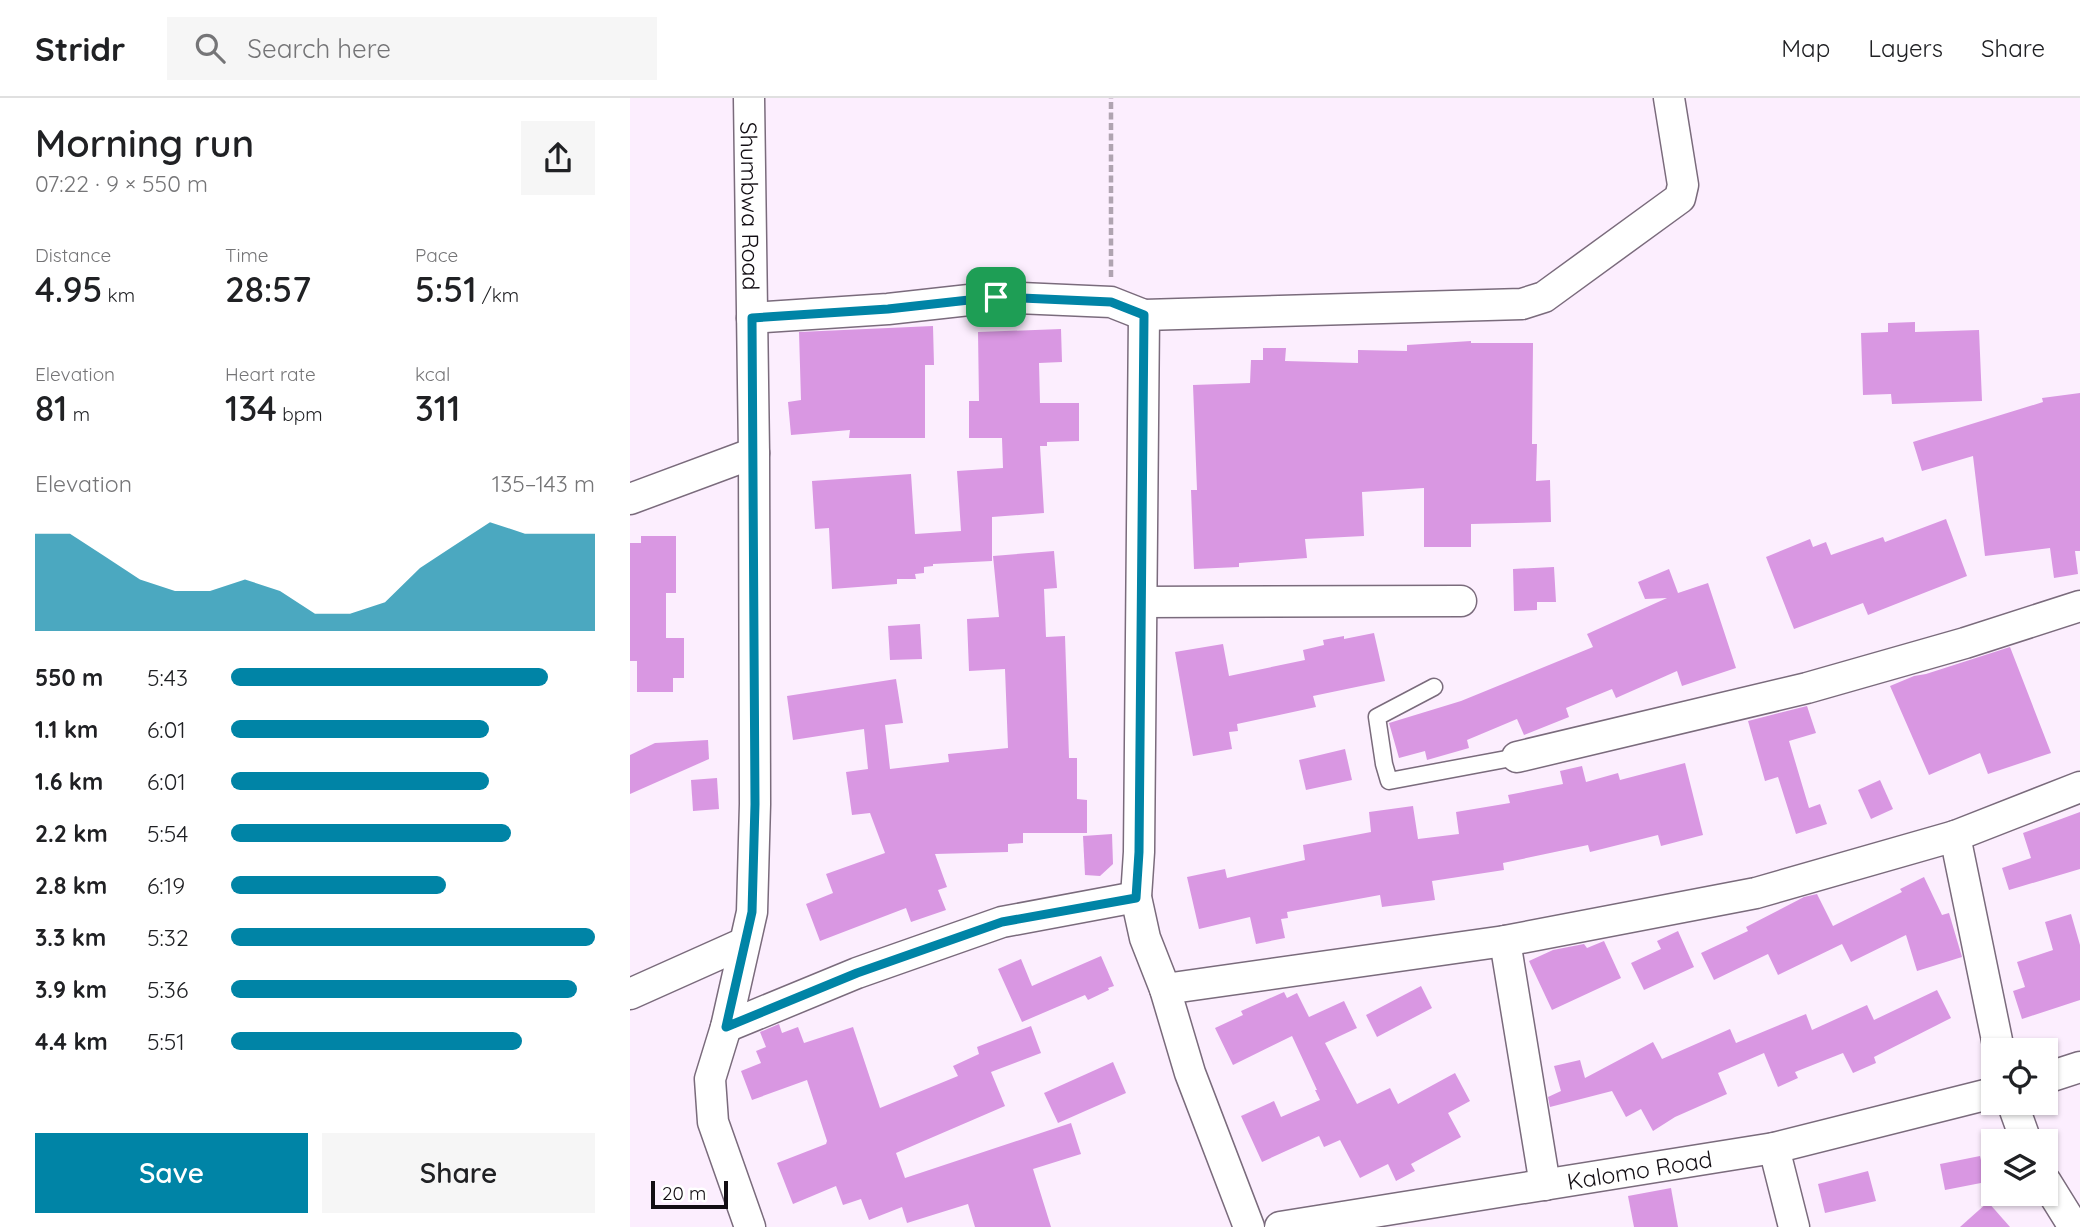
<!DOCTYPE html>
<meta charset="utf-8">
<style>
body{margin:0;font-family:Quicksand,sans-serif;background:#f6f6f6;color:#202124;height:100vh;display:flex;flex-direction:column;font-size:26px;white-space:nowrap}
*{box-sizing:border-box;margin:0}
p{font-size:23px;color:#757577}
.icon{flex:none;width:38px;height:38px;fill:none;stroke:currentColor;stroke-width:2;stroke-linecap:round;stroke-linejoin:round}
.map{position:relative;flex:1;overflow:hidden}
.panel{display:flex;flex-direction:column;background:#fff;width:630px}
.panel>*{flex:none}
.tools{position:absolute;left:1351px;top:940px;display:grid;gap:14px}
.tools a{display:grid;place-items:center;width:77px;height:77px;border-radius:0px;background:#fff;box-shadow:0 2px 5px #0004;font-size:35px}
.scale{position:absolute;left:21px;bottom:18px;width:77px;box-sizing:border-box;padding-left:7px;border:4px solid #120d13;border-top:0;font-size:19px;line-height:24px;white-space:nowrap;color:#120d13;-webkit-text-stroke:5px #fff;paint-order:stroke}
.pin{position:absolute;display:grid;place-items:center;width:60px;height:60px;color:#fff;margin:-30px;border-radius:14px;box-shadow:0 4px 10px #0006}
.round{display:grid;place-items:center;flex:none;width:74px;height:74px;border-radius:0px;background:#f6f6f6}
.headline{display:flex;align-items:center;justify-content:space-between;height:119px;padding:0 35px}
h1{font-size:38px;font-weight:600;line-height:52px}
.stats{display:grid;grid-template-columns:repeat(3,1fr);gap:10px;height:119px;padding:7px 35px}
.stats div{display:grid;align-content:center}
.stats b{font-size:35px;font-weight:600}
.stats small{font-size:19px;font-weight:400}
.stats p{font-size:19px}
.chart{height:196px;padding:14px 35px}
.chart p{display:flex;justify-content:space-between}
.chart svg{width:100%;height:126px;margin-top:7px;fill:#0084a6;opacity:.7}
.button{display:flex;gap:14px;margin-top:auto;padding:14px 35px}
.button a{flex:1;height:80px;border-radius:0px;background:#0084a6;color:#fff;font-size:28px;font-weight:600;line-height:80px;text-align:center}
.button a+a{background:#f6f6f6;color:#202124}
ul{padding:0 35px;list-style:none;font-size:23px}
li{display:grid;grid-template-columns:112px 84px 1fr;align-items:center;height:52px}
li i{height:18px;border-radius:9px;background:#0084a6}
header{display:flex;align-items:center;gap:42px;box-sizing:border-box;height:98px;padding:0 35px;background:#fff;border-bottom:2px solid #e0e0e0}
header strong{font-size:33px}
nav{display:flex;gap:38px;margin-inline-start:auto;font-size:24px}
.search{width:490px;height:63px;background:#f6f6f6;display:flex;align-items:center;gap:18px;box-sizing:border-box;padding:0 24px;border-radius:0px;color:#757577;font-size:26px}
main{display:flex;flex:1;min-height:0}
.map>svg:first-child{display:block}
</style>
<header>
<strong>Stridr</strong>
<div class="search"><svg class="icon" aria-label="search" viewBox="0 0 24 24"><circle cx="10" cy="10" r="6"/><path d="M15 15l6 6"/></svg>Search here</div>
<nav><a>Map</a><a>Layers</a><a>Share</a></nav>
</header>
<main>
<section class="panel">
<div class="headline"><div><h1>Morning run</h1><p>07:22 · 9 × 550 m</p></div><a class="round"><svg class="icon" aria-label="share" viewBox="0 0 24 24"><path d="M12 15V3M7 8l5-5 5 5M5 13v7h14v-7"/></svg></a></div>
<div class="stats">
<div><p>Distance</p><b>4.95<small> km</small></b></div>
<div><p>Time</p><b>28:57</b></div>
<div><p>Pace</p><b>5:51<small> /km</small></b></div>
</div>
<div class="stats">
<div><p>Elevation</p><b>81<small> m</small></b></div>
<div><p>Heart rate</p><b>134<small> bpm</small></b></div>
<div><p>kcal</p><b>311</b></div>
</div>
<div class="chart"><p><span>Elevation</span>135–143 m</p>
<svg viewBox="0 0 160 44" preserveAspectRatio="none"><path d="M0 44V10L10 10L20 18L30 26L40 30L50 30L60 26L70 30L80 38L90 38L100 34L110 22L120 14L130 6L140 10L150 10L160 10V44z"/></svg>
</div>
<ul>
<li><b>550 m</b>5:43<i style="width:87%"></i></li>
<li><b>1.1 km</b>6:01<i style="width:71%"></i></li>
<li><b>1.6 km</b>6:01<i style="width:71%"></i></li>
<li><b>2.2 km</b>5:54<i style="width:77%"></i></li>
<li><b>2.8 km</b>6:19<i style="width:59%"></i></li>
<li><b>3.3 km</b>5:32<i style="width:100%"></i></li>
<li><b>3.9 km</b>5:36<i style="width:95%"></i></li>
<li><b>4.4 km</b>5:51<i style="width:80%"></i></li>
</ul>
<div class="button"><a>Save</a><a>Share</a></div>
</section>
<div class="map">
<svg width="1450" height="1129" viewBox="0 0 1450 1129">
<rect width="100%" height="100%" fill="#fceefe"/>
<!-- building -->
<g fill="#d997e2">
<polygon points="1285,224 1285,234 1349,232 1352,303 1262,306 1261,296 1233,297 1231,235 1258,234 1258,225"/>
<polygon points="303,228 304,267 295,267 295,340 219,340 220,332 161,337 158,304 171,302 169,234"/>
<polygon points="431,231 432,264 409,265 410,305 449,305 449,343 417,344 417,348 410,348 414,415 362,419 362,463 303,466 303,468 294,469 294,475 285,476 286,481 267,481 267,486 202,491 199,430 185,431 182,383 281,376 285,436 331,433 327,373 373,370 372,340 339,340 339,303 349,303 348,234"/>
<polygon points="841,243 841,245 903,245 902,346 907,346 906,383 920,382 921,424 841,426 841,449 794,449 794,390 732,394 734,438 675,441 677,460 609,465 609,469 564,471 561,392 567,392 563,287 620,285 621,262 633,262 633,250 656,250 655,263 728,265 728,252 777,253 777,247"/>
<polygon points="1450,295 1450,453 1445,453 1448,476 1424,480 1420,450 1355,458 1343,358 1292,373 1283,344 1413,304 1412,300"/>
<polygon points="1316,421 1337,478 1238,517 1233,505 1164,531 1136,459 1180,441 1183,449 1196,444 1201,457 1253,439 1255,444"/>
<polygon points="11,438 46,438 46,495 36,495 36,540 54,540 54,580 43,580 43,594 7,594 7,563 0,563 0,445 11,445"/>
<polygon points="424,453 427,490 414,491 416,539 435,538 439,660 447,660 447,701 457,702 457,735 393,735 393,745 378,746 378,754 305,756 317,789 308,792 316,812 281,824 276,810 190,843 176,806 203,795 196,776 255,755 240,715 222,717 216,674 238,671 234,631 163,642 157,598 266,581 273,625 255,627 260,671 319,664 318,656 378,650 375,571 339,573 337,521 369,519 363,458"/>
<polygon points="924,469 926,504 907,504 907,512 884,513 883,471"/>
<polygon points="1039,471 1048,495 1078,485 1106,570 1052,588 1047,573 986,600 982,591 936,610 939,619 894,637 887,621 837,642 839,650 797,662 795,653 769,660 759,625 831,603 963,549 957,536 1037,500 1015,501 1008,484"/>
<polygon points="290,526 292,561 260,562 258,528"/>
<polygon points="744,535 755,583 683,598 686,609 607,626 608,633 599,634 602,651 563,658 545,554 593,546 599,578 675,562 673,552 694,547 693,542 714,538 714,541"/>
<polygon points="1380,549 1421,655 1358,676 1350,655 1299,677 1260,588 1284,578 1296,576"/>
<polygon points="1177,608 1186,635 1159,643 1179,710 1190,706 1197,726 1166,736 1148,679 1135,683 1118,623"/>
<polygon points="78,642 79,661 0,696 0,657 25,645"/>
<polygon points="715,651 722,682 676,692 669,662"/>
<polygon points="1055,665 1073,737 1031,748 1028,737 960,754 958,747 873,765 874,772 802,783 805,802 752,809 750,797 657,814 658,820 651,821 655,840 626,846 620,819 569,831 557,779 595,771 597,780 675,762 673,747 741,734 739,714 783,708 788,741 829,736 826,714 880,705 878,697 933,686 930,673 952,668 956,684 988,675 990,682"/>
<polygon points="87,680 89,711 63,713 61,682"/>
<polygon points="1250,682 1263,711 1241,721 1228,692"/>
<polygon points="1450,714 1450,771 1379,792 1372,770 1401,760 1393,735"/>
<polygon points="482,736 483,766 470,778 455,777 453,738"/>
<polygon points="1294,779 1312,817 1319,815 1332,859 1287,873 1276,837 1221,864 1212,846 1148,877 1138,856 1084,882 1071,855 1118,833 1116,829 1174,799 1187,796 1203,828 1272,794 1270,791"/>
<polygon points="1441,816 1450,847 1450,902 1392,921 1383,893 1395,889 1387,864 1423,852 1415,824"/>
<polygon points="1048,833 1064,869 1014,892 1001,865 1031,851 1027,843"/>
<polygon points="974,843 991,880 922,912 899,863 923,852 954,846 957,850"/>
<polygon points="471,858 484,888 478,890 479,892 458,902 455,897 392,924 368,871 391,861 402,888"/>
<polygon points="791,888 802,910 747,939 736,917"/>
<polygon points="1307,892 1321,920 1244,959 1246,965 1223,975 1213,955 1165,974 1168,980 1148,989 1134,955 1088,975 1097,996 1045,1019 1023,1033 1011,1011 996,1019 982,993 920,1009 918,999 931,993 924,968 950,962 955,980 1023,944 1032,961 1100,931 1106,945 1176,916 1182,932 1237,907 1244,922"/>
<polygon points="654,894 657,900 667,895 679,919 714,903 727,930 695,945 727,1006 760,990 768,1006 825,975 840,1003 818,1015 831,1039 781,1066 785,1073 766,1083 758,1066 730,1080 710,1042 694,1049 689,1038 632,1064 611,1018 644,1003 651,1019 690,1002 685,992 687,992 662,938 603,967 585,930 613,917 611,913"/>
<polygon points="149,926 152,935 168,929 174,945 223,929 250,1010 328,978 323,968 349,956 347,949 401,928 411,955 361,974 375,1008 266,1055 275,1080 441,1025 451,1056 403,1071 421,1129 345,1129 338,1106 277,1125 272,1109 239,1122 231,1101 213,1107 206,1088 163,1106 147,1065 196,1046 197,1043 177,982 122,1002 111,973 131,965 126,953 136,949 130,934"/>
<polygon points="483,964 496,995 428,1025 414,995"/>
<polygon points="1350,1058 1356,1084 1315,1092 1310,1066"/>
<polygon points="1238,1073 1246,1103 1195,1115 1188,1086"/>
<polygon points="1041,1090 1048,1129 1004,1129 998,1098"/>
<polygon points="1358,1104 1380,1129 1330,1129"/>
</g>
<g fill="none" stroke-linecap="round" stroke-linejoin="round">
<defs>
<polyline id="service" points="804,589 747,619 754,666 759,683 887,659"/>
<g id="minor">
<path id="s1" d="M119,0L124,355L125,706L122,814L96,929L80,981L83,1024L120,1129"/>
<polyline points="514,217 509,754 506,799 515,840 535,891 560,975 619,1129"/>
<polyline points="122,220 258,211 366,199 481,204 514,217 892,206 914,199 1050,100 1053,87 1039,0"/>
<polyline points="0,401 124,355"/>
<polyline points="512,504 831,503"/>
<polyline points="887,659 1177,590 1335,545 1450,508"/>
<polyline points="1325,738 1369,952"/>
<polyline points="875,843 915,1087"/>
<polyline points="535,891 875,843 1126,795 1325,738 1450,689"/>
<polyline points="0,896 114,845"/>
<polyline points="96,929 227,875 372,824 506,799"/>
<polyline points="1416,980 1450,969"/>
<polyline points="1382,1004 1396,1043"/>
<polyline points="1144,1050 1164,1129"/>
<polyline points="1416,1084 1444,1129"/>
<path id="s2" d="M650,1129L1144,1050L1363,995"/>
</g>
</defs>
<!-- service casing -->
<use href="#service" stroke="#7a6b7c" stroke-width="19"/>
<!-- minor casing -->
<use href="#minor" stroke="#7a6b7c" stroke-width="33"/>
<!-- path -->
<polyline stroke="#b0a4b1" stroke-width="4.5" stroke-dasharray="7 3.5" stroke-linecap="butt" points="481,179 481,0"/>
<!-- service -->
<use href="#service" stroke="#fff" stroke-width="16"/>
<!-- minor -->
<use href="#minor" stroke="#fff" stroke-width="30"/>
</g>
<g fill="none" stroke-linecap="round" stroke-linejoin="round">
<defs>
<polygon id="route" points="366,199 481,204 514,217 509,754 506,800 372,824 227,875 96,929 122,814 125,706 122,220 258,211"/>
</defs>
<!-- route casing -->
<use href="#route" stroke="#fff" stroke-width="14"/>
<!-- route -->
<use href="#route" stroke="#0084a6" stroke-width="9"/>
</g>
<g text-anchor="middle" dominant-baseline="central" stroke-width="7" stroke-linejoin="round" paint-order="stroke">
<!-- street labels -->
<g font-size="23" fill="#120d13" stroke="#fff">
<text stroke="none"><textPath href="#s1" startOffset="108">Shumbwa Road</textPath></text>
<text stroke="none"><textPath href="#s2" startOffset="364">Kalomo Road</textPath></text>
</g>
</g>
</svg>
<div class="tools">
<a><svg class="icon" aria-label="locate" viewBox="0 0 24 24"><circle cx="12" cy="12" r="6"/><path d="M12 2v4M12 18v4M2 12h4M18 12h4"/></svg></a>
<a><svg class="icon" aria-label="layers" viewBox="0 0 24 24"><path d="M12 4l9 5-9 5-9-5zM3 14l9 5 9-5"/></svg></a>
</div>
<div class="scale">20 m</div>
<div class="pin" style="left:366px;top:199px;background:#1e9e55"><svg class="icon" aria-label="arrive" viewBox="0 0 24 24"><path d="M6 21V4h12l-3 4 3 4H6"/></svg></div>
</div>
</main>
